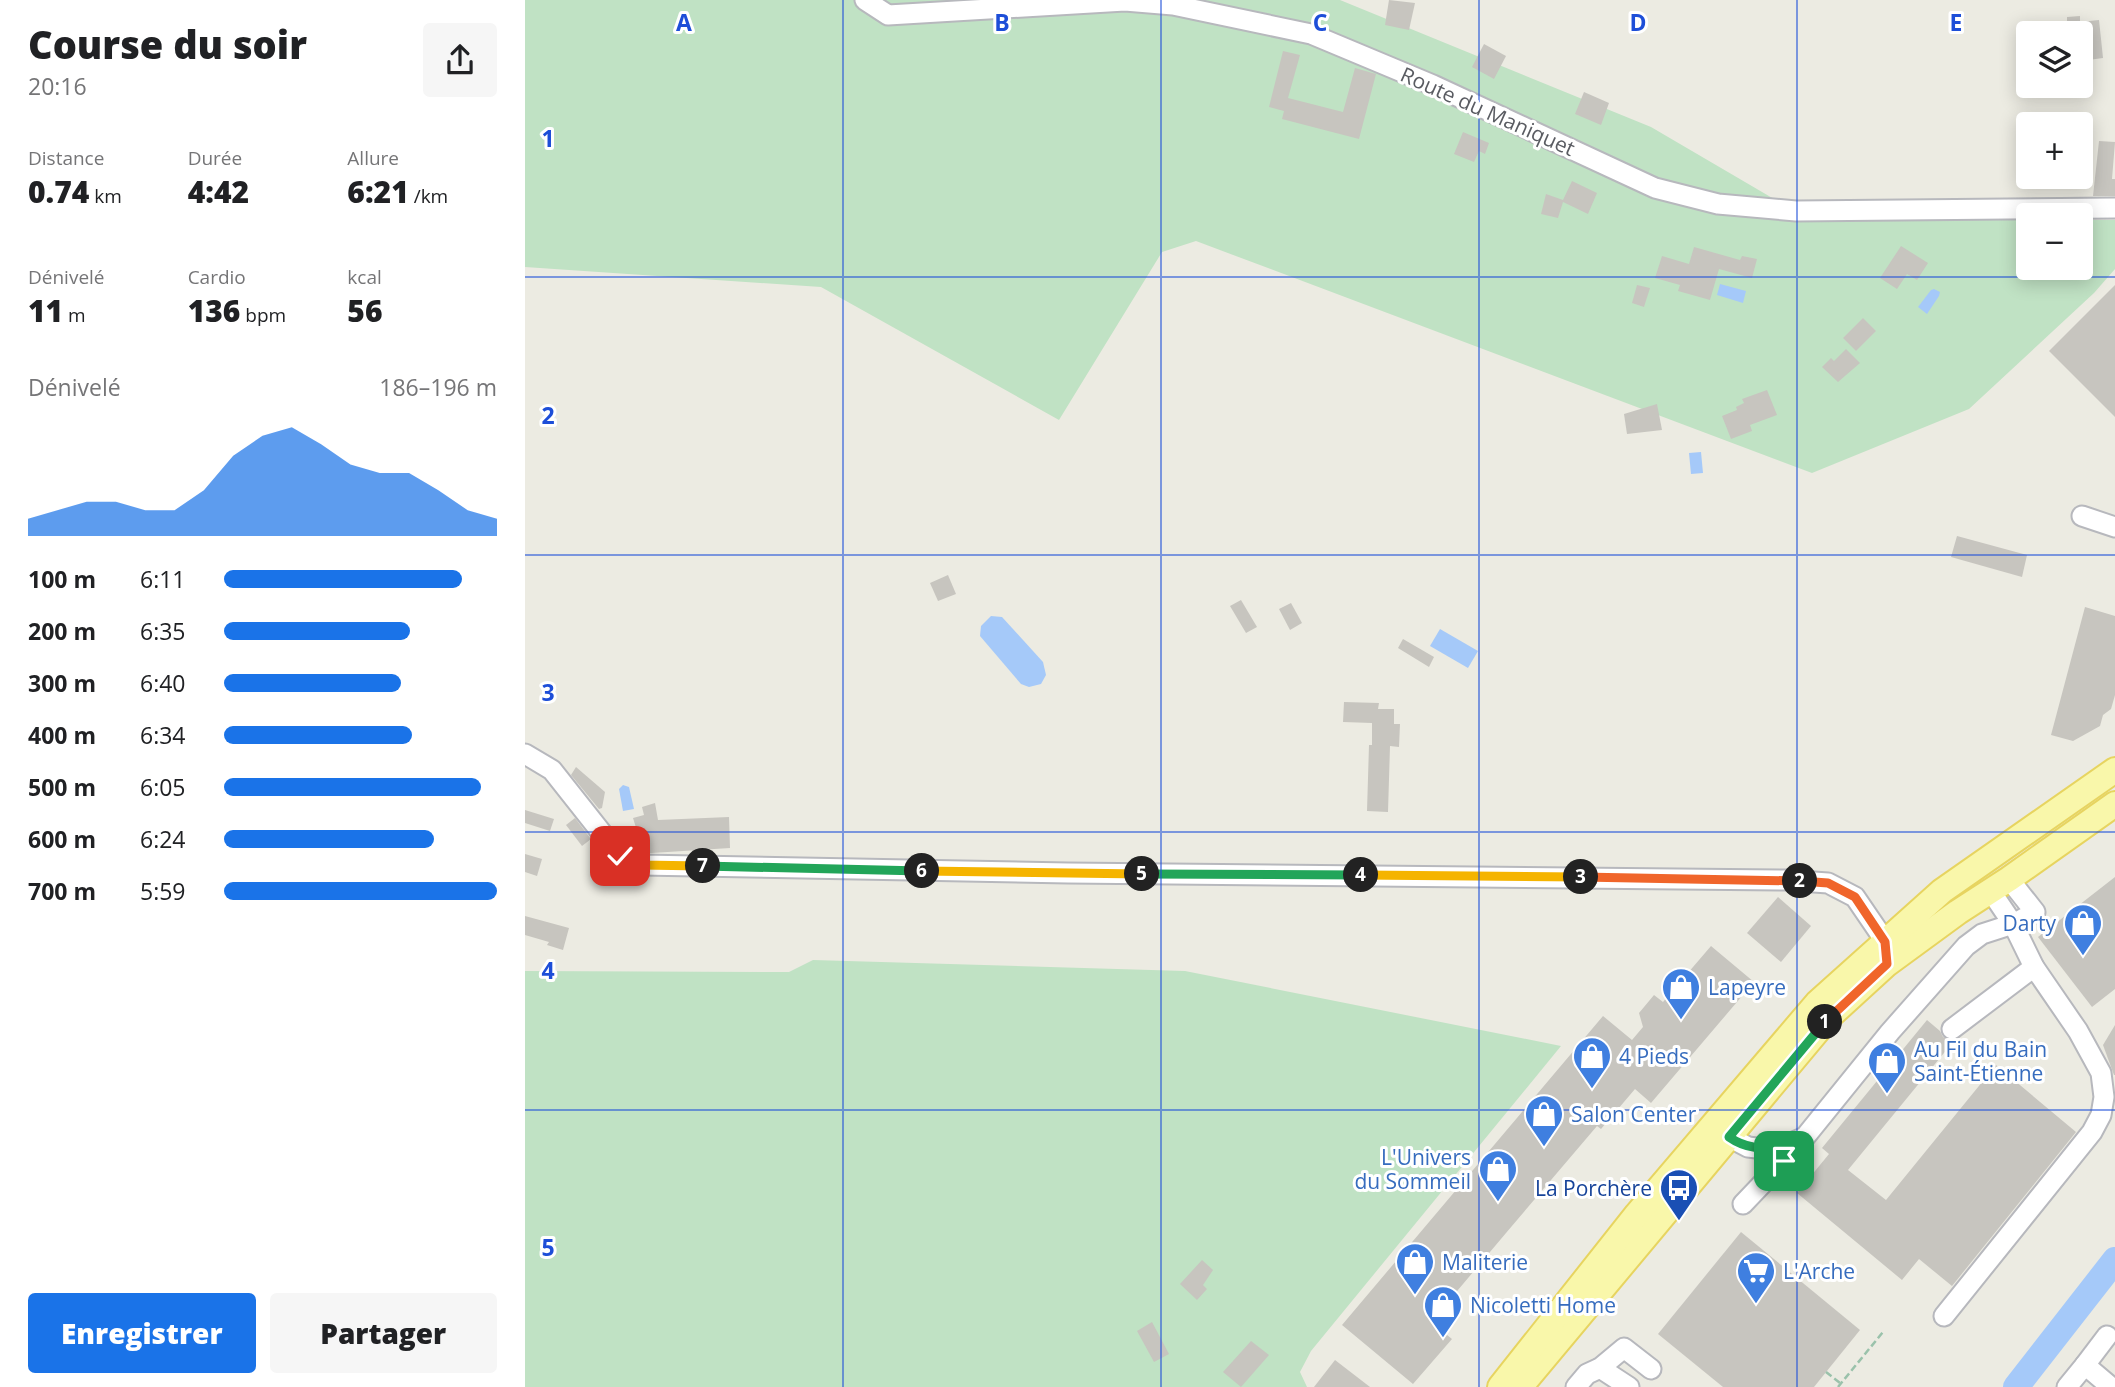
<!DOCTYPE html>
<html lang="fr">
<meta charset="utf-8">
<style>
body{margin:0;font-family:"Open Sans",sans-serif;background:#f6f6f6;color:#202124;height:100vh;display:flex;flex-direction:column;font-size:26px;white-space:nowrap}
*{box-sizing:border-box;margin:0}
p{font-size:23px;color:#757577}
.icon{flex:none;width:38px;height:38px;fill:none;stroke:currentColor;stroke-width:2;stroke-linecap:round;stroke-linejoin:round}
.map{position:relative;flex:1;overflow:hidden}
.side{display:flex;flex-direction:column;background:#fff;width:525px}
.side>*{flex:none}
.tools{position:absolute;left:1491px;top:21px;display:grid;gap:14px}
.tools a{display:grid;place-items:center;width:77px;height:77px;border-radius:7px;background:#fff;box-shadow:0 4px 18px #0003;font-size:35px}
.pin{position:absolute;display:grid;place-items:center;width:60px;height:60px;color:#fff;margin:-30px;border-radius:14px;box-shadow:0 4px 10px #0006}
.km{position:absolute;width:35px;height:35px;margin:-18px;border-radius:50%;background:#222;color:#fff;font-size:19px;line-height:35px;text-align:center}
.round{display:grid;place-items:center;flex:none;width:74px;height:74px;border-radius:7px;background:#f6f6f6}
.summary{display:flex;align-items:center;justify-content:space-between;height:119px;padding:0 28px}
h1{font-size:38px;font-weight:800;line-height:52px}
.figures{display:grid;grid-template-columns:repeat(3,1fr);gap:10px;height:119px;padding:7px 28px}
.figures div{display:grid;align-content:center}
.figures b{font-size:30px;font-weight:800}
.figures small{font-size:19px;font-weight:400}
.figures p{font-size:19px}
.chart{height:196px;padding:14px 28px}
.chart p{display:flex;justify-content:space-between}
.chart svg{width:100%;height:126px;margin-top:7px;fill:#1a73e8;opacity:.7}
.cta{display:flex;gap:14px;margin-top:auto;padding:14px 28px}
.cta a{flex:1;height:80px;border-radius:7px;background:#1a73e8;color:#fff;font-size:28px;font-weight:800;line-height:80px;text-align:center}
.cta a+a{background:#f6f6f6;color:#202124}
ul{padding:0 28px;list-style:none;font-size:23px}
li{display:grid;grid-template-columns:112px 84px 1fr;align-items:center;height:52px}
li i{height:18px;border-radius:9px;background:#1a73e8}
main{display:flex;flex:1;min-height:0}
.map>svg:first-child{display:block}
</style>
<main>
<section class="side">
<div class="summary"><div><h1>Course du soir</h1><p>20:16</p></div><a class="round"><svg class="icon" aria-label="share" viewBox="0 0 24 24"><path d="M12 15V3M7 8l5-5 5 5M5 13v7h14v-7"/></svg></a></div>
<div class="figures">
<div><p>Distance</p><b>0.74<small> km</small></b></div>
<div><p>Durée</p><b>4:42</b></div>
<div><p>Allure</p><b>6:21<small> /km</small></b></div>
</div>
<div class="figures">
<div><p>Dénivelé</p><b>11<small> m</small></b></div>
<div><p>Cardio</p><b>136<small> bpm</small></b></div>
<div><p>kcal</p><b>56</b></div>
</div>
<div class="chart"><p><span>Dénivelé</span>186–196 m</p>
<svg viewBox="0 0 160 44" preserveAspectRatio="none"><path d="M0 44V38L10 35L20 32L30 32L40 35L50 35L60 28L70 16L80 9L90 6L100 12L110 19L120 22L130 22L140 28L150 35L160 38V44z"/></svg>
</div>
<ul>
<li><b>100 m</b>6:11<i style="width:87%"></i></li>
<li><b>200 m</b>6:35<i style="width:68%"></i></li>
<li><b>300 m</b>6:40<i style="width:65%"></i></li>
<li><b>400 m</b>6:34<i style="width:69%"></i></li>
<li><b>500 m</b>6:05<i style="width:94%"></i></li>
<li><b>600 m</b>6:24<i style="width:77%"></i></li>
<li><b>700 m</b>5:59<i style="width:100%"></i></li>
</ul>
<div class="cta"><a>Enregistrer</a><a>Partager</a></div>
</section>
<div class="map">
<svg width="1590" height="1387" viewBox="0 0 1590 1387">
<rect width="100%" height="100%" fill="#ecebe2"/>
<!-- green -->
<g fill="#c0e2c4">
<polygon points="0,0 815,0 1126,127 1285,220 1503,220 1503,268 1556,268 1556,220 1590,220 1590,269 1569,293 1444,409 1287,473 671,241 637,252 534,420 296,287 0,267"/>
<polygon points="288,960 660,971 1036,1046 786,1351 775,1372 782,1387 0,1387 0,971 264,972"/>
</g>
<!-- water -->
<g fill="#a5c9f9">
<polygon points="1195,284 1221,291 1218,303 1192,295"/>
<polygon points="1409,289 1415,292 1414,296 1402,314 1393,307 1406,290"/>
<polygon points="1176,452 1178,473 1166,474 1164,453"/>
<polygon points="466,616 477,617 518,662 521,675 516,684 504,687 496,684 455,636 456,626"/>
<polygon points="915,629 953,651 943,668 905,646"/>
<polygon points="98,785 104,787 109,809 98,811 94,789"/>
</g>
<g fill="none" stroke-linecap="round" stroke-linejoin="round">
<!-- river -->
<polyline stroke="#a5c9f9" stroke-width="26" points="1491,1387 1590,1260"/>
</g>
<!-- building -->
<g fill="#c7c5bf">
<polygon points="864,0 890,3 884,30 860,25"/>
<polygon points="1555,16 1555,22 1574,20 1578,58 1556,61 1556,33 1524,33 1524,25 1542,23 1542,17"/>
<polygon points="959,44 981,56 969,79 947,67"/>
<polygon points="758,51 775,55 763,98 818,112 830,68 851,74 834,139 757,119 759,111 744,107"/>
<polygon points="1059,92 1084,103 1076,125 1050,114"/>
<polygon points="938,132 964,143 960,154 954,151 949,162 929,154"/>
<polygon points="1574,141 1590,142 1587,179 1590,179 1590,196 1568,196"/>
<polygon points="1047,181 1072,193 1063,214 1038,202 1033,218 1016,214 1021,194 1038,200"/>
<polygon points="1376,246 1403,263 1392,280 1382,274 1372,289 1355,278"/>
<polygon points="1169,247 1215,260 1217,256 1232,259 1227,278 1194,269 1185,300 1153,291 1155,285 1130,278 1137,256 1164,264"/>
<polygon points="1112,285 1125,288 1119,307 1107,303"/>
<polygon points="1590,285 1590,417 1524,351"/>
<polygon points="1338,318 1351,331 1331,351 1318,338"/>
<polygon points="1321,349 1335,363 1313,382 1297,367 1306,358 1309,361"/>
<polygon points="1242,390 1252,415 1225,425 1227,431 1206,439 1197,416 1212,410 1211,407 1219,403 1217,399"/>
<polygon points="1132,404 1137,430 1102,434 1099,414"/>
<polygon points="1432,536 1502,555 1497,577 1426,557"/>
<polygon points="423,575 431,594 413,601 405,583"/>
<polygon points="716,600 732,627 721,633 705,606"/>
<polygon points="766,603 777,623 765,630 754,609"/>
<polygon points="1560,607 1590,616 1590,695 1586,709 1578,715 1575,726 1548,741 1526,735"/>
<polygon points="878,639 909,657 904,667 873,648"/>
<polygon points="819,702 854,703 853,709 869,709 869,724 875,724 874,747 865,746 863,812 842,811 844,745 847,745 847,723 818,722"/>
<polygon points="51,767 80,792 77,808 74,809 46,775"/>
<polygon points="130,803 133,820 204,817 205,848 127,853 119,853 103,846 97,836 113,834 108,818 119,815 117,807"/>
<polygon points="0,810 29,819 25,831 0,823"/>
<polygon points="50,818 66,839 57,846 41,825"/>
<polygon points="0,854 17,859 12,876 0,872"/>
<polygon points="1590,877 1590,989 1567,1007 1513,937"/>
<polygon points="1253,897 1286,926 1256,962 1222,933"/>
<polygon points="0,916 44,928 38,950 22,945 24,942 0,935"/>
<polygon points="1186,946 1229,982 1126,1103 1110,1089 1076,1129 1072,1126 981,1233 906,1322 927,1339 888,1384 817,1325 1078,1016 1107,1040 1118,1027 1114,1013 1129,995 1138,1002"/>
<polygon points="1402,1020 1415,1031 1418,1037 1428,1042 1323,1170 1361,1200 1471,1065 1551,1132 1427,1286 1394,1259 1377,1280 1272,1193 1304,1154 1297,1148"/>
<polygon points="1590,1025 1590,1075 1589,1075 1578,1045"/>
<polygon points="1216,1232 1335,1330 1289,1387 1198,1387 1133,1334"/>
<polygon points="677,1260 688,1270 678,1285 682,1289 672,1300 655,1284"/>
<polygon points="627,1322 644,1354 629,1362 612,1331"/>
<polygon points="726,1341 744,1355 716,1387 698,1372"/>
<polygon points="810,1360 845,1387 789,1387"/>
</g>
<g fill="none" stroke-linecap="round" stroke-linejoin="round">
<defs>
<g id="minor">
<polyline points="340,0 363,15 600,1 648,5 786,34 908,85 1130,188 1193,204 1271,211 1590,208"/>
<polyline points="1557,516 1590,527"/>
<polyline points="0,754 27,770 95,856 116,865 543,873 1260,880 1303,883 1330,897 1360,941 1361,953"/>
<polyline points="1427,1029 1509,967"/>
<polyline points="1204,1137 1223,1147 1240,1149 1257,1147 1280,1137 1365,1032 1441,946 1457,934 1488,924 1510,912 1484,879"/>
<polyline points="1218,1204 1259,1161 1257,1147"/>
<polyline points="1419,1316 1567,1132 1576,1115 1579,1097 1576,1073 1553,1031 1509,967 1488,924 1465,890"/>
<polyline points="1560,1365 1582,1336"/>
<polyline points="1075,1368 1104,1387"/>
<polyline points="1051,1387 1062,1374 1075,1368 1099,1348 1126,1369"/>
<polyline points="1542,1387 1560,1365 1586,1387"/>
</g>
<g id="major">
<polyline points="996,1386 1305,1016 1362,964 1433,912 1484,879 1590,804"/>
<polyline points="975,1387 1112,1214 1292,1003 1417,891 1590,770"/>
</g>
</defs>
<!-- minor casing -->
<use href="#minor" stroke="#b7b8bd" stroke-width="23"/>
<!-- major casing -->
<use href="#major" stroke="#e7d460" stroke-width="28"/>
<!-- path -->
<g stroke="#9ac2ab" stroke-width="2.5" stroke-dasharray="7 3.5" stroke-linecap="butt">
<polyline points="1301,1372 1315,1383"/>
<polyline points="1313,1387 1358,1332"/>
</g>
<!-- minor -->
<use href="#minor" stroke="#fff" stroke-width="19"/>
<!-- major -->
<use href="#major" stroke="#f9f7aa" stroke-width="24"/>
</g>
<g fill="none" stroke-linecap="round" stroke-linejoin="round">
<defs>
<path id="split-1" d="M1259,1161L1257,1147C1237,1149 1221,1149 1204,1137L1300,1022"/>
<polyline id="split-2" points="1275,881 1303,883 1330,897 1360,942 1362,964 1300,1022"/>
<polyline id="split-3" points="1056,877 1275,881"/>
<polyline id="split-4" points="836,875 1056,877"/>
<polyline id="split-5" points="617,874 836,875"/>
<polyline id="split-6" points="397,871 617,874"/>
<polyline id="split-7" points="178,866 397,871"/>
<polyline id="split-8" points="95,856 116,865 178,866"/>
</defs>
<!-- split-1 casing -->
<use href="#split-1" stroke="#fff" stroke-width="14"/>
<!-- split-2 casing -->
<use href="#split-2" stroke="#fff" stroke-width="14"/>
<!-- split-3 casing -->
<use href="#split-3" stroke="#fff" stroke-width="14"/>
<!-- split-4 casing -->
<use href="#split-4" stroke="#fff" stroke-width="14"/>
<!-- split-5 casing -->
<use href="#split-5" stroke="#fff" stroke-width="14"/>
<!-- split-6 casing -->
<use href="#split-6" stroke="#fff" stroke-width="14"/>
<!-- split-7 casing -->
<use href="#split-7" stroke="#fff" stroke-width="14"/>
<!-- split-8 casing -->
<use href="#split-8" stroke="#fff" stroke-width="14"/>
<!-- split-1 -->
<use href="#split-1" stroke="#22a559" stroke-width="9"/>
<!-- split-2 -->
<use href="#split-2" stroke="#f0652b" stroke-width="9"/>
<!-- split-3 -->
<use href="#split-3" stroke="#f0652b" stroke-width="9"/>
<!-- split-4 -->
<use href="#split-4" stroke="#f5b400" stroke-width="9"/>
<!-- split-5 -->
<use href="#split-5" stroke="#22a559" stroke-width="9"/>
<!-- split-6 -->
<use href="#split-6" stroke="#f5b400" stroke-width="9"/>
<!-- split-7 -->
<use href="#split-7" stroke="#22a559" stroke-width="9"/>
<!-- split-8 -->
<use href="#split-8" stroke="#f5b400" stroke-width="9"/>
</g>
<!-- grid -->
<path fill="none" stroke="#1d4ed8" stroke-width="2" stroke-opacity="0.55" d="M318,0V1387M636,0V1387M954,0V1387M1272,0V1387M0,277H1590M0,555H1590M0,832H1590M0,1110H1590"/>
<!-- icons -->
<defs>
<symbol id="shop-pin" viewBox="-11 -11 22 30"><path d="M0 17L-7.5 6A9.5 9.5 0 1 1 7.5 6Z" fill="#3f7fe0" stroke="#fff"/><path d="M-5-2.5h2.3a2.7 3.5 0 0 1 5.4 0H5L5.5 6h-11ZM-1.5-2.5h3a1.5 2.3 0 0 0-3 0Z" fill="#fff"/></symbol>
<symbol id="bus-pin" viewBox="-11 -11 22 30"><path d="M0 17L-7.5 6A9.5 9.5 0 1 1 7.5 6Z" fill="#1a4fb4" stroke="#fff"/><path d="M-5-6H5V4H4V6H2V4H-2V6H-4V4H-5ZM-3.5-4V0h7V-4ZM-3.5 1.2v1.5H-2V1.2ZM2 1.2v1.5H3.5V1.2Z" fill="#fff"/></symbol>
<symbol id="supermarket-pin" viewBox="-11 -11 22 30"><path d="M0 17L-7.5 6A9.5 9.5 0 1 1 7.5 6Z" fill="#3f7fe0" stroke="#fff"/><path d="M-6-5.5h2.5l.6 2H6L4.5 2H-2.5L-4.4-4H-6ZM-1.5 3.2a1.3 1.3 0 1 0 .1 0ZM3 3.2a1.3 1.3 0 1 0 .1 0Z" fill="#fff"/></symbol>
</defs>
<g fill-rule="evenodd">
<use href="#shop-pin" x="1536" y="901" width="44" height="60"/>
<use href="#shop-pin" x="1134" y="965" width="44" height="60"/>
<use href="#shop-pin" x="1045" y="1034" width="44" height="60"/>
<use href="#shop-pin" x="1340" y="1039" width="44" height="60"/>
<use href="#shop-pin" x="997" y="1092" width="44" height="60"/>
<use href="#shop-pin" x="951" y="1147" width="44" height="60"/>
<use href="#bus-pin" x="1132" y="1166" width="44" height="60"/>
<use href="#shop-pin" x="868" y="1240" width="44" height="60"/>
<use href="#supermarket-pin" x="1209" y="1249" width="44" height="60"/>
<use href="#shop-pin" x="896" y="1283" width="44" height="60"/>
</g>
<g text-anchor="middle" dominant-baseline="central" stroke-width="6" stroke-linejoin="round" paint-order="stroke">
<!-- street labels -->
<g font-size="21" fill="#5a5c62" stroke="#fff">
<text transform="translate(963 111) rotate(24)">Route du Maniquet</text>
</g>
<!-- shop labels -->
<g font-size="21" fill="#366cbe" stroke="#fff" text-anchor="start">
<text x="1531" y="923" text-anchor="end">Darty</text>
<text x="1183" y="987">Lapeyre</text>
<text x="1389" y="1049">Au Fil du Bain<tspan x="1389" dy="24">Saint-Étienne</tspan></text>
<text x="1094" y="1056">4 Pieds</text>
<text x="1046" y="1114">Salon Center</text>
<text x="946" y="1157" text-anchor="end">L'Univers<tspan x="946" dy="24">du Sommeil</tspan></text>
<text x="917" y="1262">Maliterie</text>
<text x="1258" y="1271">L'Arche</text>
<text x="945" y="1305">Nicoletti Home</text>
</g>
<!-- transit labels -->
<g font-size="21" fill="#164399" stroke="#fff" text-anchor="end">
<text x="1127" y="1188">La Porchère</text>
</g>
</g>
<g font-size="23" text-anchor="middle" font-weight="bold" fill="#1d4ed8" stroke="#fff" stroke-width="6" stroke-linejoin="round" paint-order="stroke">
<text x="159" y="31">A</text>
<text x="477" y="31">B</text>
<text x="795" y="31">C</text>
<text x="1113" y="31">D</text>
<text x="1431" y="31">E</text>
<text x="23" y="147">1</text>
<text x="23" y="424">2</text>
<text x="23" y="701">3</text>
<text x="23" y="979">4</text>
<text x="23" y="1256">5</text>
</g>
</svg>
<div class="tools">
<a><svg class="icon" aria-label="layers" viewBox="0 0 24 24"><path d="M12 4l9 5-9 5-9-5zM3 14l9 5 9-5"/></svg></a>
<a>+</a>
<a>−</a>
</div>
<div class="pin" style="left:1259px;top:1161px;background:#1e9e55"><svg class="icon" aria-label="arrive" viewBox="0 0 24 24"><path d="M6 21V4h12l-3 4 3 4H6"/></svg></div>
<div class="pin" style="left:95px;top:856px;background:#d93025"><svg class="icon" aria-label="check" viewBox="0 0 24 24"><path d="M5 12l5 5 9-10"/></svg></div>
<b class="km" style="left:1300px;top:1022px">1</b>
<b class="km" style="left:1275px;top:881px">2</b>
<b class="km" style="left:1056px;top:877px">3</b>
<b class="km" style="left:836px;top:875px">4</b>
<b class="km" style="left:617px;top:874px">5</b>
<b class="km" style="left:397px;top:871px">6</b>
<b class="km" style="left:178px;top:866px">7</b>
</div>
</main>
